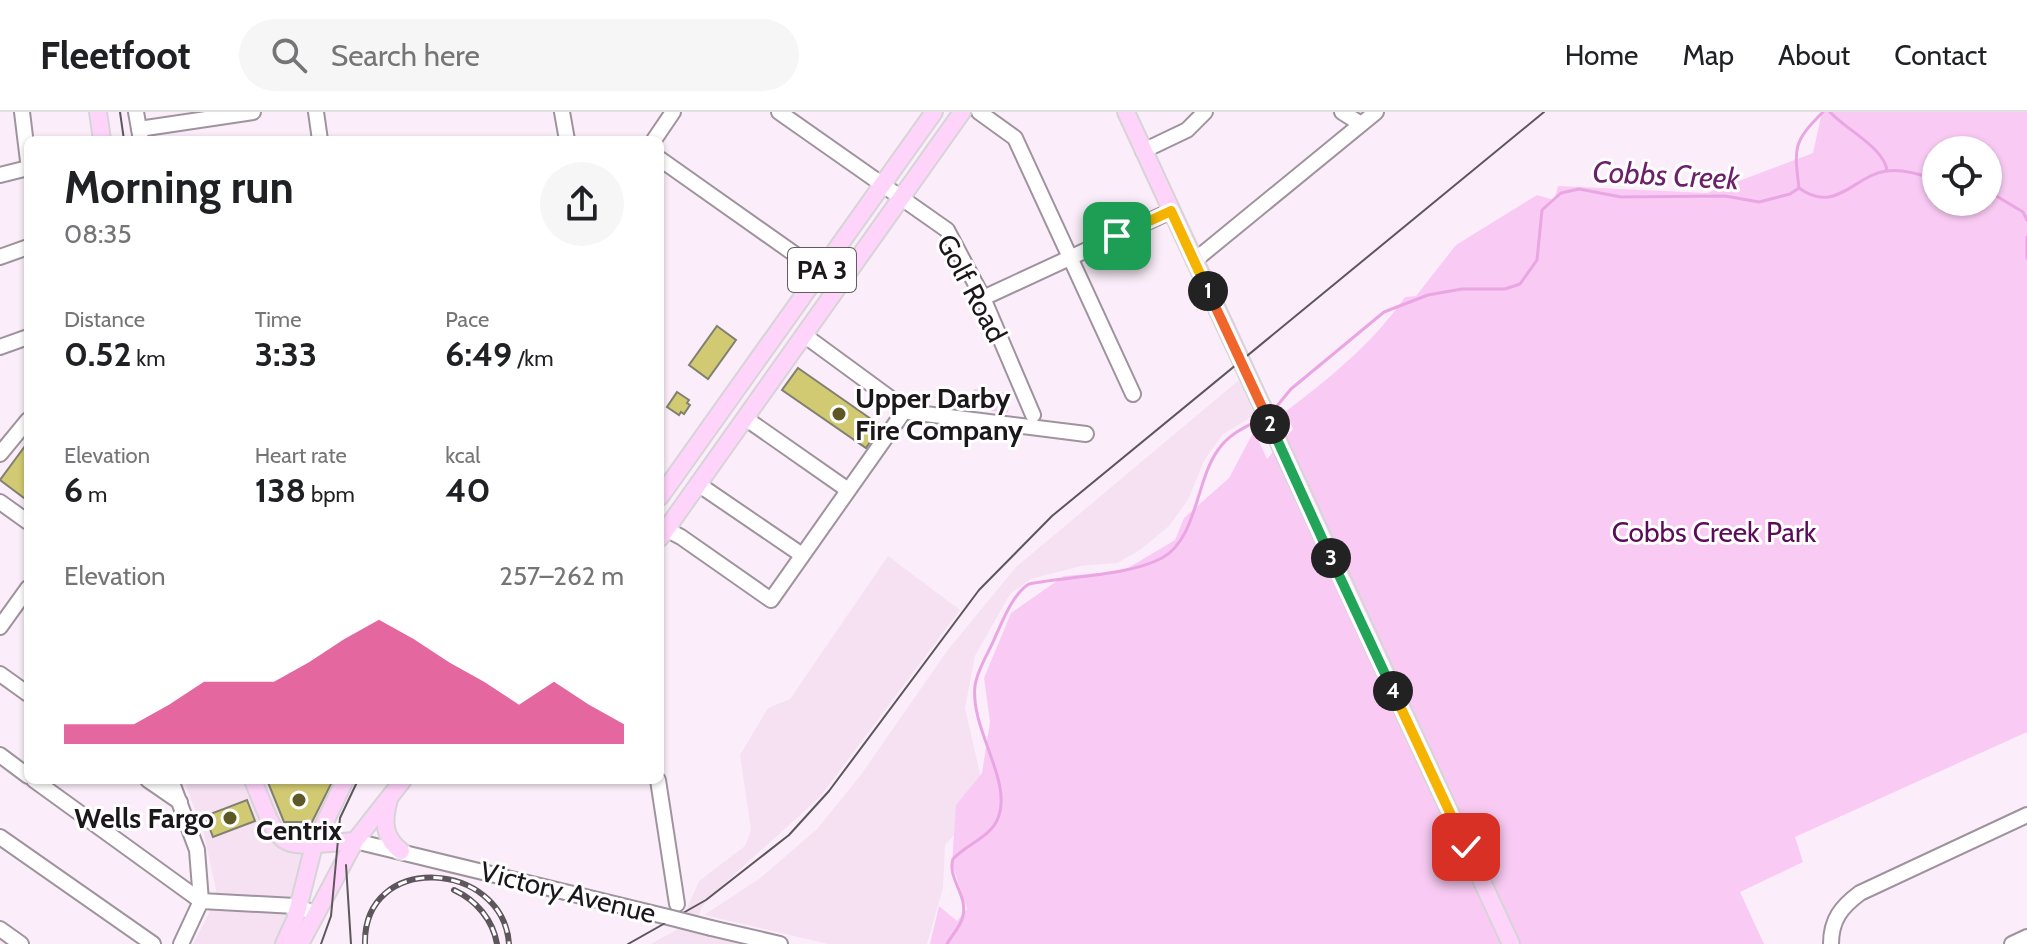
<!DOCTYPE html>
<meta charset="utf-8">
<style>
body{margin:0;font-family:Cabin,sans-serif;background:#f6f6f6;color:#202124;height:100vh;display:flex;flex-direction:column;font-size:30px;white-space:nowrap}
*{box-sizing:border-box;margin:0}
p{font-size:26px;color:#757577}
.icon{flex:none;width:44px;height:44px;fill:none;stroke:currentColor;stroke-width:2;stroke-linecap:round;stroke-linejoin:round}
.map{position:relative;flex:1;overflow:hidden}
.sheet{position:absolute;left:24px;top:24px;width:640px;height:648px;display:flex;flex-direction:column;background:#fff;border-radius:12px;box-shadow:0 2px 6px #0004}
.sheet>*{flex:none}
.controls{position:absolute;left:1922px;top:24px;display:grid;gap:16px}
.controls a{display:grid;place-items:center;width:80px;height:80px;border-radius:50%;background:#fff;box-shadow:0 2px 6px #0004;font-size:40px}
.pin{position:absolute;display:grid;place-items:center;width:68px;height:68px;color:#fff;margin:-34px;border-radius:16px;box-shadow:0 4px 12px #0006}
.km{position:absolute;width:40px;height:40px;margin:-20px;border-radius:50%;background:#222;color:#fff;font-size:22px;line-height:40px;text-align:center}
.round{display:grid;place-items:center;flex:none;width:84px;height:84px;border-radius:42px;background:#f6f6f6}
.headline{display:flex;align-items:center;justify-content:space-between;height:136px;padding:0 40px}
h1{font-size:44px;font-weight:700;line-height:60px}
.stats{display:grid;grid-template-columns:repeat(3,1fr);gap:12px;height:136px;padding:8px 40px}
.stats div{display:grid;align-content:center}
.stats b{font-size:34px;font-weight:700}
.stats small{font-size:22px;font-weight:400}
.stats p{font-size:22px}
.chart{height:224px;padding:16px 40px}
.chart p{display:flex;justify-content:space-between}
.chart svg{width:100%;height:144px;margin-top:8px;fill:#db2777;opacity:.7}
header{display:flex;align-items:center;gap:48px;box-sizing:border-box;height:112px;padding:0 40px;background:#fff;border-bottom:2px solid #e0e0e0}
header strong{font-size:38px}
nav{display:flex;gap:44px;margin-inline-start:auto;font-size:28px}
.search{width:560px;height:72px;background:#f6f6f6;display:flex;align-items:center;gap:20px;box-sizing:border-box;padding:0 28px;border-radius:44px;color:#757577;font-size:30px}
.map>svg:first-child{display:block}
</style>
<header>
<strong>Fleetfoot</strong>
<div class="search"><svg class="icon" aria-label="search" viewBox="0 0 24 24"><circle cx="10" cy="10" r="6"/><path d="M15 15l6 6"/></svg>Search here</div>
<nav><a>Home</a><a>Map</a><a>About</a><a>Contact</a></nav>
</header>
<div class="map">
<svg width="2027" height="832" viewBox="0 0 2027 832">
<rect width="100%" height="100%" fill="#fbeefa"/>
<!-- built -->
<g fill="#f5e1f2">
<polygon points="1239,268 1255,303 1223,322 1204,349 1188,388 1169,414 1140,438 1117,451 1081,454 1031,467 1010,482 975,544 965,596 982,670 981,694 945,733 943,776 927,832 828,832 704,803 759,767 817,717 860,664 947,539 1016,455"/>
<polygon points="888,444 960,498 820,685 706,788 690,820 740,832 651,832 678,817 699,769 745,734 751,718 740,643 768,596 790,587"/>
<polygon points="184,668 338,668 294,773 290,805 276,832 193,832 209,801 216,778 204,722"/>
</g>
<!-- green -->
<g fill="#f9cbf4" fill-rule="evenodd">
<path d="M1822,0H2027V620L1795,725L1803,750L1740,780L1764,832H930L939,794L957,809L967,797L952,752L956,693L982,661L990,610L984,566L1011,501L1064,464L1123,459L1175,428L1184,406L1229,366L1254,319L1267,347L1293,317L1285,300C1331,265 1372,232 1405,185L1416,184L1456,133L1537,83L1554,88L1558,74L1707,81L1813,41ZM1936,38H1988V90H1936Z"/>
<polygon points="974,277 1010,281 1008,301 972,297"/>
</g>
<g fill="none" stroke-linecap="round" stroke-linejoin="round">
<!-- stream -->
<g stroke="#e9a6e3" stroke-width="3">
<path d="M1830,0C1845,17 1885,36 1887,59"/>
<path d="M1799,76C1836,103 1855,63 1886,59C1902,57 1922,62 1936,69"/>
<polyline points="1988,79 2023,100 2027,108"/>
<polyline points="2027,125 2027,146"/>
<path d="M1272,300L1291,277L1384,200L1428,183L1462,177H1505L1520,172L1537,148L1542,98L1561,81L1579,77L1621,85L1725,84L1759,90L1790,82L1799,76C1794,35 1793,30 1823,0"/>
<path d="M947,832C952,823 961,814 963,804C968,783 947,766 953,747C967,732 991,725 998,706C1013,669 970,617 975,574C977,557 990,539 996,523C1004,506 1013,482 1029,472C1068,464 1128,464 1162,446C1197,427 1196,368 1218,338C1229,322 1245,315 1263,306"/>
</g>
</g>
<!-- building -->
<g fill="#d2ca72" stroke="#808071" stroke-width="2">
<polygon points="717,214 736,228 708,267 689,253"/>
<polygon points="798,256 881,314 866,336 782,278"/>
<polygon points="677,280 689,288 687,291 690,293 684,302 681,300 679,303 667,295"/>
<polygon points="28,330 28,389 0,368"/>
<polygon points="267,668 333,668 312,710 284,710"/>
<polygon points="247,688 255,709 213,725 205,704"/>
</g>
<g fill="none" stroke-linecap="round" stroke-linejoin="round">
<defs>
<g id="minor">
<polyline points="22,0 28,49"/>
<polyline points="136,0 141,28"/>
<polyline points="316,0 320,28"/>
<polyline points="562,0 567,28"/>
<polyline points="779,0 947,118 983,186 1033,303"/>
<polyline points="979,0 1015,26 1133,282"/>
<polyline points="1342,0 1361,12"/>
<polyline points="139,17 253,0"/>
<polyline points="654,28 673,0"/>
<polyline points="1143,39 1187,18 1205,0"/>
<polyline points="660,47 820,160"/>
<polyline points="0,63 28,56"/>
<polyline points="0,145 28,135"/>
<polyline points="1194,149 1376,0"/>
<polyline points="983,186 1171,99"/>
<polyline points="804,223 909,300 1086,322"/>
<polyline points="0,235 28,225"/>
<polyline points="745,306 848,378"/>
<polyline points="0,342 28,308"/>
<polyline points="698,372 802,443"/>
<polyline points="0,390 28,410"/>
<polyline points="660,414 681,425 771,488 905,298"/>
<polyline points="0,515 28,476"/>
<polyline points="0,562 28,582"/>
<polyline points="0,643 28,664"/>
<polyline points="34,668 201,789 295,794 309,799"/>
<polyline points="148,668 180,690"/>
<polyline points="171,668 197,738 201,789 181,832"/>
<polyline points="658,668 677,792"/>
<polyline points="0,725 153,832"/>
<polyline points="355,729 668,805"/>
<polyline points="711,816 780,832"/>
<polyline points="0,817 21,832"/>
<path d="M1831,832C1831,808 1841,795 1860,781L2027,703"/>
<polyline points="2012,832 2027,825"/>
</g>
<g id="major">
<polyline points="98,0 102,28"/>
<polyline points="1126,0 1511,832"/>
<polyline points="660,385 934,0"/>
<polyline points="660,426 962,0"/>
<path d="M253,668C283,743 276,735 355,729"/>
<path d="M389,687C383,709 383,725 401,739"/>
<polyline points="284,832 295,808 314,733 345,668"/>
<polyline points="300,832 355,729 403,668"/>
</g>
</defs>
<!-- minor casing -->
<use href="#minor" stroke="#9f939d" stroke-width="18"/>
<!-- major casing -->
<use href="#major" stroke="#d6d5d6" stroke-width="20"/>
<!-- minor -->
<use href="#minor" stroke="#fff" stroke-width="14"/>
<!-- major -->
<use href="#major" stroke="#ffd4fb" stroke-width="16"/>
<!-- tram -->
<g stroke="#5d565c" stroke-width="2">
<polyline points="120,0 124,28"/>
<polyline points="346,753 351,832"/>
<polyline points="321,832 331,804 340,706 358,668"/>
<polyline points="628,832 706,788 789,723 829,679 979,478 1052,404 1544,0"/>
</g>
<defs>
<g id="rail">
<path d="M454,778C476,788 493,808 497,832"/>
<path d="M365,832C363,739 503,748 509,832"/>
</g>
</defs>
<!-- rail casing -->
<use href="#rail" stroke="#5d565c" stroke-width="6"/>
<!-- rail -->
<use href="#rail" stroke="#fff" stroke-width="3" stroke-dasharray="9" stroke-linecap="butt"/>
<defs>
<polyline id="minor-bridge" points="668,805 711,816"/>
</defs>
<!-- minor-bridge casing -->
<use href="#minor-bridge" stroke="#9f939d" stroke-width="18" stroke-linecap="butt"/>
<!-- minor-bridge -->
<use href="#minor-bridge" stroke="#fff" stroke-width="14"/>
</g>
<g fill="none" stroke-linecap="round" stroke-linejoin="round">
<defs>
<polyline id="split-1" points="1117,124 1171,99 1208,179"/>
<polyline id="split-2" points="1208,179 1270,312"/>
<polyline id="split-3" points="1270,312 1331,446"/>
<polyline id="split-4" points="1331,446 1393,579"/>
<polyline id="split-5" points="1393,579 1466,735"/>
</defs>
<!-- split-1 casing -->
<use href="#split-1" stroke="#fff" stroke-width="16"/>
<!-- split-2 casing -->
<use href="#split-2" stroke="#fff" stroke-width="16"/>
<!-- split-3 casing -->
<use href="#split-3" stroke="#fff" stroke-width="16"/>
<!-- split-4 casing -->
<use href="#split-4" stroke="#fff" stroke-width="16"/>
<!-- split-5 casing -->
<use href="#split-5" stroke="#fff" stroke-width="16"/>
<!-- split-1 -->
<use href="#split-1" stroke="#f5b400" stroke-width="10"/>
<!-- split-2 -->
<use href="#split-2" stroke="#f0652b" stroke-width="10"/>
<!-- split-3 -->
<use href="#split-3" stroke="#22a559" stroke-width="10"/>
<!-- split-4 -->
<use href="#split-4" stroke="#22a559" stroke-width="10"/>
<!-- split-5 -->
<use href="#split-5" stroke="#f5b400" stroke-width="10"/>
</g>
<!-- markers -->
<g fill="#5d5825" stroke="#fff" stroke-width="3">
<circle cx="839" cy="302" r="8"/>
<circle cx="299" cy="688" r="8"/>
<circle cx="230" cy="706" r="8"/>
</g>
<g text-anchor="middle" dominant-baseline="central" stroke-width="6" stroke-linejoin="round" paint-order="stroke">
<!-- shield labels -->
<rect fill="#fff" stroke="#605d5f" stroke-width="2" x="788" y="136" width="68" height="44" rx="6"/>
<g font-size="26" font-weight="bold" fill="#1c171b">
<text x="822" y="158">PA 3</text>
</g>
<!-- street labels -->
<g font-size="28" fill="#1c171b" stroke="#fff">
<text transform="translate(972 176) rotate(62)">Golf Road</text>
<text transform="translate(568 780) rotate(14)">Victory Avenue</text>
</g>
<!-- poi labels -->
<g font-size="28" font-weight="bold" fill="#1c171b" stroke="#fff" text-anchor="start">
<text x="855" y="286">Upper Darby<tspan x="855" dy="32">Fire Company</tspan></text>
<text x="214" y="706" text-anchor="end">Wells Fargo</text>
<text x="299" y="718" text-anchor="middle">Centrix</text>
</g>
<!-- park labels -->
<g font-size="28" fill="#5b0c59" stroke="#fff">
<text x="1714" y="420">Cobbs Creek Park</text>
</g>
<!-- water labels -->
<g font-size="30" font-style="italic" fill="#6c2069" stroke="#fff">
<text transform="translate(1666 63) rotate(3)">Cobbs Creek</text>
</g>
</g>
</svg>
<div class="controls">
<a><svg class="icon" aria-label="locate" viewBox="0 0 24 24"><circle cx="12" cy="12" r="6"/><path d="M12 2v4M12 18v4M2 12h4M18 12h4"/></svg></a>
</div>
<div class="pin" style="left:1117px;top:124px;background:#1e9e55"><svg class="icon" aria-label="arrive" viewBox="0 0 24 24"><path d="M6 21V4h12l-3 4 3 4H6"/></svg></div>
<div class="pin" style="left:1466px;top:735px;background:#d93025"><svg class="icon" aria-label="check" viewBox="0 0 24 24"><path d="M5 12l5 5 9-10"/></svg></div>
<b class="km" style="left:1208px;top:179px">1</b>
<b class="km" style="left:1270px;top:312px">2</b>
<b class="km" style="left:1331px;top:446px">3</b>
<b class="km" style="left:1393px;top:579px">4</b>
<section class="sheet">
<div class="headline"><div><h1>Morning run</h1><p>08:35</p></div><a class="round"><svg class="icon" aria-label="share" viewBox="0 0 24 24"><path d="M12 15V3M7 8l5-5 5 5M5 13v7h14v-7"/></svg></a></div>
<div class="stats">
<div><p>Distance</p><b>0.52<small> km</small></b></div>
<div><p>Time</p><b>3:33</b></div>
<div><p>Pace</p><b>6:49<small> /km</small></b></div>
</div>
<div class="stats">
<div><p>Elevation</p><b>6<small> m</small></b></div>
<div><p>Heart rate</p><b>138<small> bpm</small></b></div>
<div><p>kcal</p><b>40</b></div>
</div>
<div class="chart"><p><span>Elevation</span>257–262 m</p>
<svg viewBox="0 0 160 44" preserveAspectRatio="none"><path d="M0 44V38L10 38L20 38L30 32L40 25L50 25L60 25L70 19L80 12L90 6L100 12L110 19L120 25L130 32L140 25L150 32L160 38V44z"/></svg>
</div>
</section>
</div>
